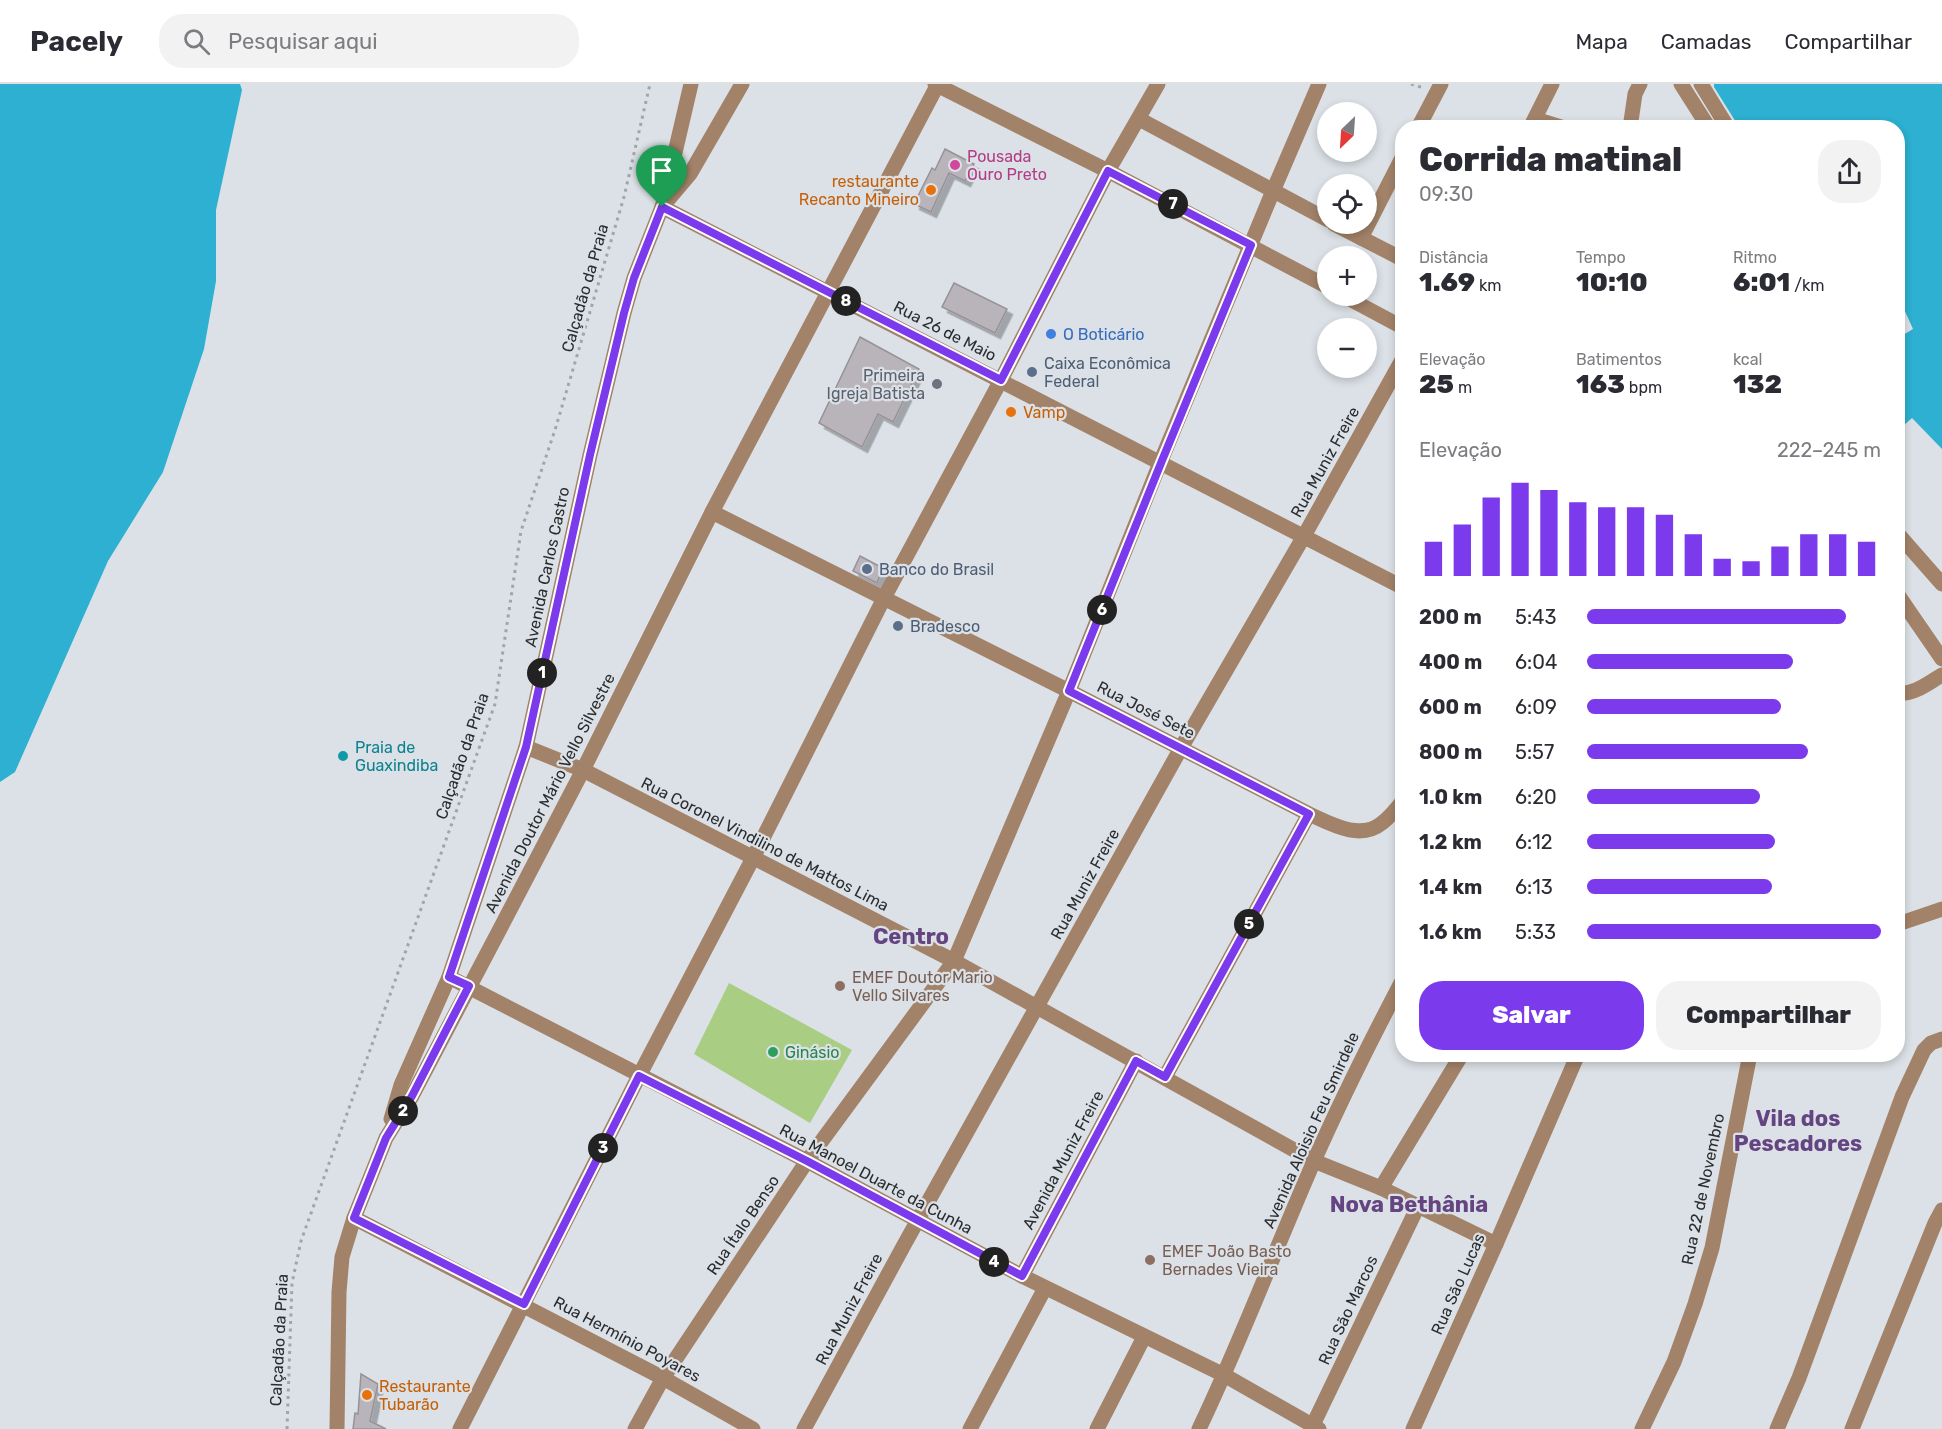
<!DOCTYPE html>
<html lang="pt">
<meta charset="utf-8">
<style>
body{margin:0;font-family:Rubik,sans-serif;background:#f2f2f3;color:#2b2b33;height:100vh;display:flex;flex-direction:column;font-size:22px;white-space:nowrap}
*{box-sizing:border-box;margin:0}
p{font-size:20px;color:#7c7c81}
.icon{flex:none;width:33px;height:33px;fill:none;stroke:currentColor;stroke-width:2;stroke-linecap:round;stroke-linejoin:round}
.map{position:relative;flex:1;overflow:hidden}
.panel{position:absolute;left:1395px;top:36px;width:510px;height:942px;display:flex;flex-direction:column;background:#fff;border-radius:24px;box-shadow:0 3px 9px #0003}
.panel>*{flex:none}
.needle{width:39px;rotate:205deg}
.tools{position:absolute;left:1317px;top:18px;display:grid;gap:12px}
.tools a{display:grid;place-items:center;width:60px;height:60px;border-radius:50%;background:#fff;box-shadow:0 3px 9px #0003;font-size:30px}
.pin{position:absolute;display:grid;place-items:center;width:51px;height:51px;color:#fff;margin:-62px -26px;border-radius:50% 50% 50% 0;rotate:-45deg;box-shadow:0 0 6px #0007}
.pin .icon{rotate:45deg}
.km{position:absolute;width:30px;height:30px;margin:-15px;border-radius:50%;background:#222;color:#fff;font-size:16px;line-height:30px;text-align:center}
.round{display:grid;place-items:center;flex:none;width:63px;height:63px;border-radius:24px;background:#f2f2f3}
.summary{display:flex;align-items:center;justify-content:space-between;height:102px;padding:0 24px}
h1{font-size:33px;font-weight:800;line-height:45px}
.figures{display:grid;grid-template-columns:repeat(3,1fr);gap:9px;height:102px;padding:6px 24px}
.figures div{display:grid;align-content:center}
.figures b{font-size:26px;font-weight:800}
.figures small{font-size:16px;font-weight:400}
.figures p{font-size:16px}
.chart{height:168px;padding:12px 24px}
.chart p{display:flex;justify-content:space-between}
.chart svg{width:100%;height:108px;margin-top:6px;stroke:#7c3aed;stroke-width:6}
.action{display:flex;gap:12px;margin-top:auto;padding:12px 24px}
.action a{flex:1;height:69px;border-radius:24px;background:#7c3aed;color:#fff;font-size:24px;font-weight:800;line-height:69px;text-align:center}
.action a+a{background:#f2f2f3;color:#2b2b33}
ul{padding:0 24px;list-style:none;font-size:20px}
li{display:grid;grid-template-columns:96px 72px 1fr;align-items:center;height:45px}
li i{height:15px;border-radius:8px;background:#7c3aed}
header{display:flex;align-items:center;gap:36px;box-sizing:border-box;height:84px;padding:0 30px;background:#fff;border-bottom:2px solid #e1e1e2}
header strong{font-size:28px}
nav{display:flex;gap:33px;margin-inline-start:auto;font-size:21px}
.search{width:420px;height:54px;background:#f2f2f3;display:flex;align-items:center;gap:15px;box-sizing:border-box;padding:0 21px;border-radius:24px;color:#7c7c81;font-size:22px}
.map>svg:first-child{display:block}
</style>
<header>
<strong>Pacely</strong>
<div class="search"><svg class="icon" aria-label="search" viewBox="0 0 24 24"><circle cx="10" cy="10" r="6"/><path d="M15 15l6 6"/></svg>Pesquisar aqui</div>
<nav><a>Mapa</a><a>Camadas</a><a>Compartilhar</a></nav>
</header>
<div class="map">
<svg width="1942" height="1345" viewBox="0 0 1942 1345">
<defs>
<filter id="shadow"><feDropShadow dx="5.5" dy="5.5" stdDeviation="0" flood-color="#0004"/></filter>
</defs>
<rect width="100%" height="100%" fill="#dbe1e6"/>
<!-- green -->
<polygon fill="#a8cd83" points="729,899 852,966 810,1039 694,970"/>
<!-- water -->
<g fill="#2db0d1">
<polygon points="0,0 240,0 242,6 216,126 216,197 204,265 163,388 108,477 15,688 0,698"/>
<polygon points="1714,0 1942,0 1942,365 1912,334 1902,343 1898,339 1898,254 1913,245 1898,212 1898,44 1739,43 1714,3"/>
</g>
<!-- building -->
<g fill="#b9b4ba" stroke="#969297" stroke-width="1.5" filter="url(#shadow)">
<polygon points="945,65 974,80 965,97 949,89 931,128 914,120 932,84 935,86"/>
<polygon points="954,199 1007,225 995,249 942,223"/>
<polygon points="860,253 919,285 893,338 878,330 862,363 819,339"/>
<polygon points="860,472 883,484 877,499 853,487"/>
<polygon points="361,1290 378,1300 370,1337 386,1345 353,1345 355,1329 358,1330"/>
</g>
<g fill="none" stroke-linecap="round" stroke-linejoin="round">
<!-- path -->
<g stroke="#a0a5a9" stroke-width="3" stroke-dasharray="3 4.5" stroke-linecap="butt">
<polyline points="1411,0 1424,4"/>
<polyline points="287,1345 292,1199 301,1157 495,620 521,447 555,346 624,113 650,0"/>
</g>
<!-- minor -->
<g stroke="#a28269" stroke-width="15">
<polyline points="935,0 1108,87 1328,203"/>
<polyline points="1681,0 1709,44"/>
<polyline points="1701,0 1728,44"/>
<polyline points="1139,35 1328,136"/>
<polyline points="1535,35 1564,44"/>
<polyline points="1418,44 1441,0"/>
<polyline points="1530,44 1552,0"/>
<polyline points="1630,44 1635,10 1640,0"/>
<polyline points="663,120 691,0"/>
<polyline points="662,123 1402,503"/>
<polyline points="1334,140 1402,175"/>
<polyline points="1361,154 1402,74"/>
<polyline points="1344,212 1402,243"/>
<path d="M712,428L1069,607L1309,730C1331,740 1360,757 1382,739C1390,733 1396,725 1402,718"/>
<polyline points="1898,450 1942,500"/>
<polyline points="1898,511 1942,575"/>
<path d="M1898,609C1914,611 1928,599 1942,591"/>
<polyline points="526,663 583,686 954,877 1314,1077 1381,1104 1496,1160"/>
<polyline points="1898,840 1942,825"/>
<polyline points="449,893 807,1077 1022,1192 1224,1291 1319,1345"/>
<polyline points="1165,993 1309,730"/>
<polyline points="391,1035 401,1001 449,893 526,663 590,371 624,229 634,194 662,123 690,90 742,0"/>
<polyline points="1381,1104 1462,970"/>
<polyline points="354,1134 663,1294 753,1345"/>
<polyline points="1022,1192 1136,977"/>
<polyline points="337,1345 339,1208 342,1173 354,1134 386,1054 412,1012 501,843 583,686 712,428 938,0"/>
<polyline points="460,1345 639,992 753,774 884,514 1001,296 1108,87 1158,0"/>
<polyline points="635,1345 663,1294 807,1077 954,877 1069,607 1160,379 1273,107 1319,0"/>
<polyline points="804,1345 904,1161 1181,664 1304,452 1402,276"/>
<polyline points="970,1345 1045,1204"/>
<polyline points="1097,1345 1144,1253"/>
<path d="M1199,1345C1241,1257 1275,1166 1314,1077C1341,1016 1371,956 1402,897"/>
<polyline points="1311,1345 1418,1122"/>
<polyline points="1413,1345 1496,1160 1578,970"/>
<polyline points="1642,1345 1674,1278 1695,1220 1712,1164 1750,970"/>
<polyline points="1777,1345 1799,1294 1902,1013 1924,966 1931,959 1942,955"/>
<polyline points="1852,1345 1935,1139 1942,1126"/>
</g>
</g>
<g fill="none" stroke-linecap="round" stroke-linejoin="round">
<defs>
<polygon id="route" points="1108,87 1251,161 1161,379 1069,607 1309,730 1165,993 1136,977 1022,1192 807,1077 639,992 524,1220 354,1134 386,1054 412,1012 469,902 449,893 526,663 590,371 624,229 634,194 662,123 1001,296"/>
</defs>
<!-- route casing -->
<use href="#route" stroke="#fff" stroke-width="12"/>
<!-- route -->
<use href="#route" stroke="#7c3aed" stroke-width="8"/>
</g>
<!-- markers -->
<circle fill="#d1479c" stroke="#dbe1e6" stroke-width="2" cx="955" cy="81" r="6"/>
<g fill="#e8710a" stroke="#dbe1e6" stroke-width="2">
<circle cx="931" cy="106" r="6"/>
<circle cx="1011" cy="328" r="6"/>
<circle cx="367" cy="1311" r="6"/>
</g>
<circle fill="#3f7fe0" stroke="#dbe1e6" stroke-width="2" cx="1051" cy="250" r="6"/>
<g fill="#5c6f8a" stroke="#dbe1e6" stroke-width="2">
<circle cx="1032" cy="288" r="6"/>
<circle cx="867" cy="485" r="6"/>
<circle cx="898" cy="542" r="6"/>
</g>
<circle fill="#6b7280" stroke="#dbe1e6" stroke-width="2" cx="937" cy="300" r="6"/>
<circle fill="#0f9aa8" stroke="#dbe1e6" stroke-width="2" cx="343" cy="672" r="6"/>
<g fill="#8d6e63" stroke="#dbe1e6" stroke-width="2">
<circle cx="840" cy="902" r="6"/>
<circle cx="1150" cy="1176" r="6"/>
</g>
<circle fill="#2e9e5b" stroke="#dbe1e6" stroke-width="2" cx="773" cy="968" r="6"/>
<g text-anchor="middle" dominant-baseline="central" stroke-width="4.5" stroke-linejoin="round" paint-order="stroke">
<!-- hotel labels -->
<g font-size="16" fill="#b23c85" stroke="#dbe1e6" text-anchor="start">
<text x="967" y="72">Pousada<tspan x="967" dy="18">Ouro Preto</tspan></text>
</g>
<!-- food labels -->
<g font-size="16" fill="#c56008" stroke="#dbe1e6" text-anchor="start">
<text x="919" y="97" text-anchor="end">restaurante<tspan x="919" dy="18">Recanto Mineiro</tspan></text>
<text x="1023" y="328">Vamp</text>
<text x="379" y="1302">Restaurante<tspan x="379" dy="18">Tubarão</tspan></text>
</g>
<!-- street labels -->
<g font-size="16" fill="#2a2d2f" stroke="#dbe1e6">
<text transform="translate(585 204) rotate(-74)">Calçadão da Praia</text>
<text transform="translate(945 247) rotate(27)">Rua 26 de Maio</text>
<text transform="translate(1325 378) rotate(-61)">Rua Muniz Freire</text>
<text transform="translate(547 483) rotate(-78)">Avenida Carlos Castro</text>
<text transform="translate(1146 626) rotate(27)">Rua José Sete</text>
<text transform="translate(462 672) rotate(-71)">Calçadão da Praia</text>
<text transform="translate(550 709) rotate(-63)">Avenida Doutor Mário Vello Silvestre</text>
<text transform="translate(765 760) rotate(27)">Rua Coronel Vindilino de Mattos Lima</text>
<text transform="translate(1085 800) rotate(-61)">Rua Muniz Freire</text>
<text transform="translate(1311 1046) rotate(-66)">Avenida Aloisio Feu Smirdele</text>
<text transform="translate(1063 1076) rotate(-62)">Avenida Muniz Freire</text>
<text transform="translate(876 1095) rotate(28)">Rua Manoel Duarte da Cunha</text>
<text transform="translate(1703 1105) rotate(-78)">Rua 22 de Novembro</text>
<text transform="translate(743 1141) rotate(-56)">Rua Ítalo Benso</text>
<text transform="translate(1458 1200) rotate(-66)">Rua São Lucas</text>
<text transform="translate(849 1225) rotate(-62)">Rua Muniz Freire</text>
<text transform="translate(1348 1226) rotate(-65)">Rua São Marcos</text>
<text transform="translate(627 1255) rotate(28)">Rua Hermínio Poyares</text>
<text transform="translate(279 1256) rotate(-87)">Calçadão da Praia</text>
</g>
<!-- shop labels -->
<g font-size="16" fill="#366cbe" stroke="#dbe1e6" text-anchor="start">
<text x="1063" y="250">O Boticário</text>
</g>
<!-- service labels -->
<g font-size="16" fill="#4e5e75" stroke="#dbe1e6" text-anchor="start">
<text x="1044" y="279">Caixa Econômica<tspan x="1044" dy="18">Federal</tspan></text>
<text x="879" y="485">Banco do Brasil</text>
<text x="910" y="542">Bradesco</text>
</g>
<!-- worship labels -->
<g font-size="16" fill="#5b616d" stroke="#dbe1e6" text-anchor="end">
<text x="925" y="291">Primeira<tspan x="925" dy="18">Igreja Batista</tspan></text>
</g>
<!-- culture labels -->
<g font-size="16" fill="#0d838f" stroke="#dbe1e6" text-anchor="start">
<text x="355" y="663">Praia de<tspan x="355" dy="18">Guaxindiba</tspan></text>
</g>
<!-- education labels -->
<g font-size="16" fill="#785e54" stroke="#dbe1e6" text-anchor="start">
<text x="852" y="893">EMEF Doutor Mario<tspan x="852" dy="18">Vello Silvares</tspan></text>
<text x="1162" y="1167">EMEF João Basto<tspan x="1162" dy="18">Bernades Vieira</tspan></text>
</g>
<!-- leisure labels -->
<g font-size="16" fill="#27864d" stroke="#dbe1e6" text-anchor="start">
<text x="785" y="968">Ginásio</text>
</g>
<!-- district labels -->
<g font-size="22" font-weight="bold" fill="#654581" stroke="#dbe1e6">
<text x="911" y="852">Centro</text>
<text x="1798" y="1034">Vila dos<tspan x="1798" dy="25">Pescadores</tspan></text>
<text x="1409" y="1120">Nova Bethânia</text>
</g>
</g>
</svg>
<div class="tools">
<a><svg class="needle" viewBox="-14 -14 28 28"><path d="M0-13l5 13h-10z" fill="#e53935"/><path d="M0 13l5-13h-10z" fill="#7c7c81"/></svg></a>
<a><svg class="icon" aria-label="locate" viewBox="0 0 24 24"><circle cx="12" cy="12" r="6"/><path d="M12 2v4M12 18v4M2 12h4M18 12h4"/></svg></a>
<a>+</a>
<a>−</a>
</div>
<div class="pin" style="left:662px;top:123px;background:#1e9e55"><svg class="icon" aria-label="arrive" viewBox="0 0 24 24"><path d="M6 21V4h12l-3 4 3 4H6"/></svg></div>
<b class="km" style="left:542px;top:589px">1</b>
<b class="km" style="left:403px;top:1027px">2</b>
<b class="km" style="left:603px;top:1064px">3</b>
<b class="km" style="left:994px;top:1178px">4</b>
<b class="km" style="left:1249px;top:840px">5</b>
<b class="km" style="left:1102px;top:526px">6</b>
<b class="km" style="left:1173px;top:120px">7</b>
<b class="km" style="left:846px;top:217px">8</b>
<section class="panel">
<div class="summary"><div><h1>Corrida matinal</h1><p>09:30</p></div><a class="round"><svg class="icon" aria-label="share" viewBox="0 0 24 24"><path d="M12 15V3M7 8l5-5 5 5M5 13v7h14v-7"/></svg></a></div>
<div class="figures">
<div><p>Distância</p><b>1.69<small> km</small></b></div>
<div><p>Tempo</p><b>10:10</b></div>
<div><p>Ritmo</p><b>6:01<small> /km</small></b></div>
</div>
<div class="figures">
<div><p>Elevação</p><b>25<small> m</small></b></div>
<div><p>Batimentos</p><b>163<small> bpm</small></b></div>
<div><p>kcal</p><b>132</b></div>
</div>
<div class="chart"><p><span>Elevação</span>222–245 m</p>
<svg viewBox="0 0 160 44" preserveAspectRatio="none"><path d="M5 44V30M15 44V23M25 44V12M35 44V6M45 44V9M55 44V14M65 44V16M75 44V16M85 44V19M95 44V27M105 44V37M115 44V38M125 44V32M135 44V27M145 44V27M155 44V30"/></svg>
</div>
<ul>
<li><b>200 m</b>5:43<i style="width:88%"></i></li>
<li><b>400 m</b>6:04<i style="width:70%"></i></li>
<li><b>600 m</b>6:09<i style="width:66%"></i></li>
<li><b>800 m</b>5:57<i style="width:75%"></i></li>
<li><b>1.0 km</b>6:20<i style="width:59%"></i></li>
<li><b>1.2 km</b>6:12<i style="width:64%"></i></li>
<li><b>1.4 km</b>6:13<i style="width:63%"></i></li>
<li><b>1.6 km</b>5:33<i style="width:100%"></i></li>
</ul>
<div class="action"><a>Salvar</a><a>Compartilhar</a></div>
</section>
</div>
